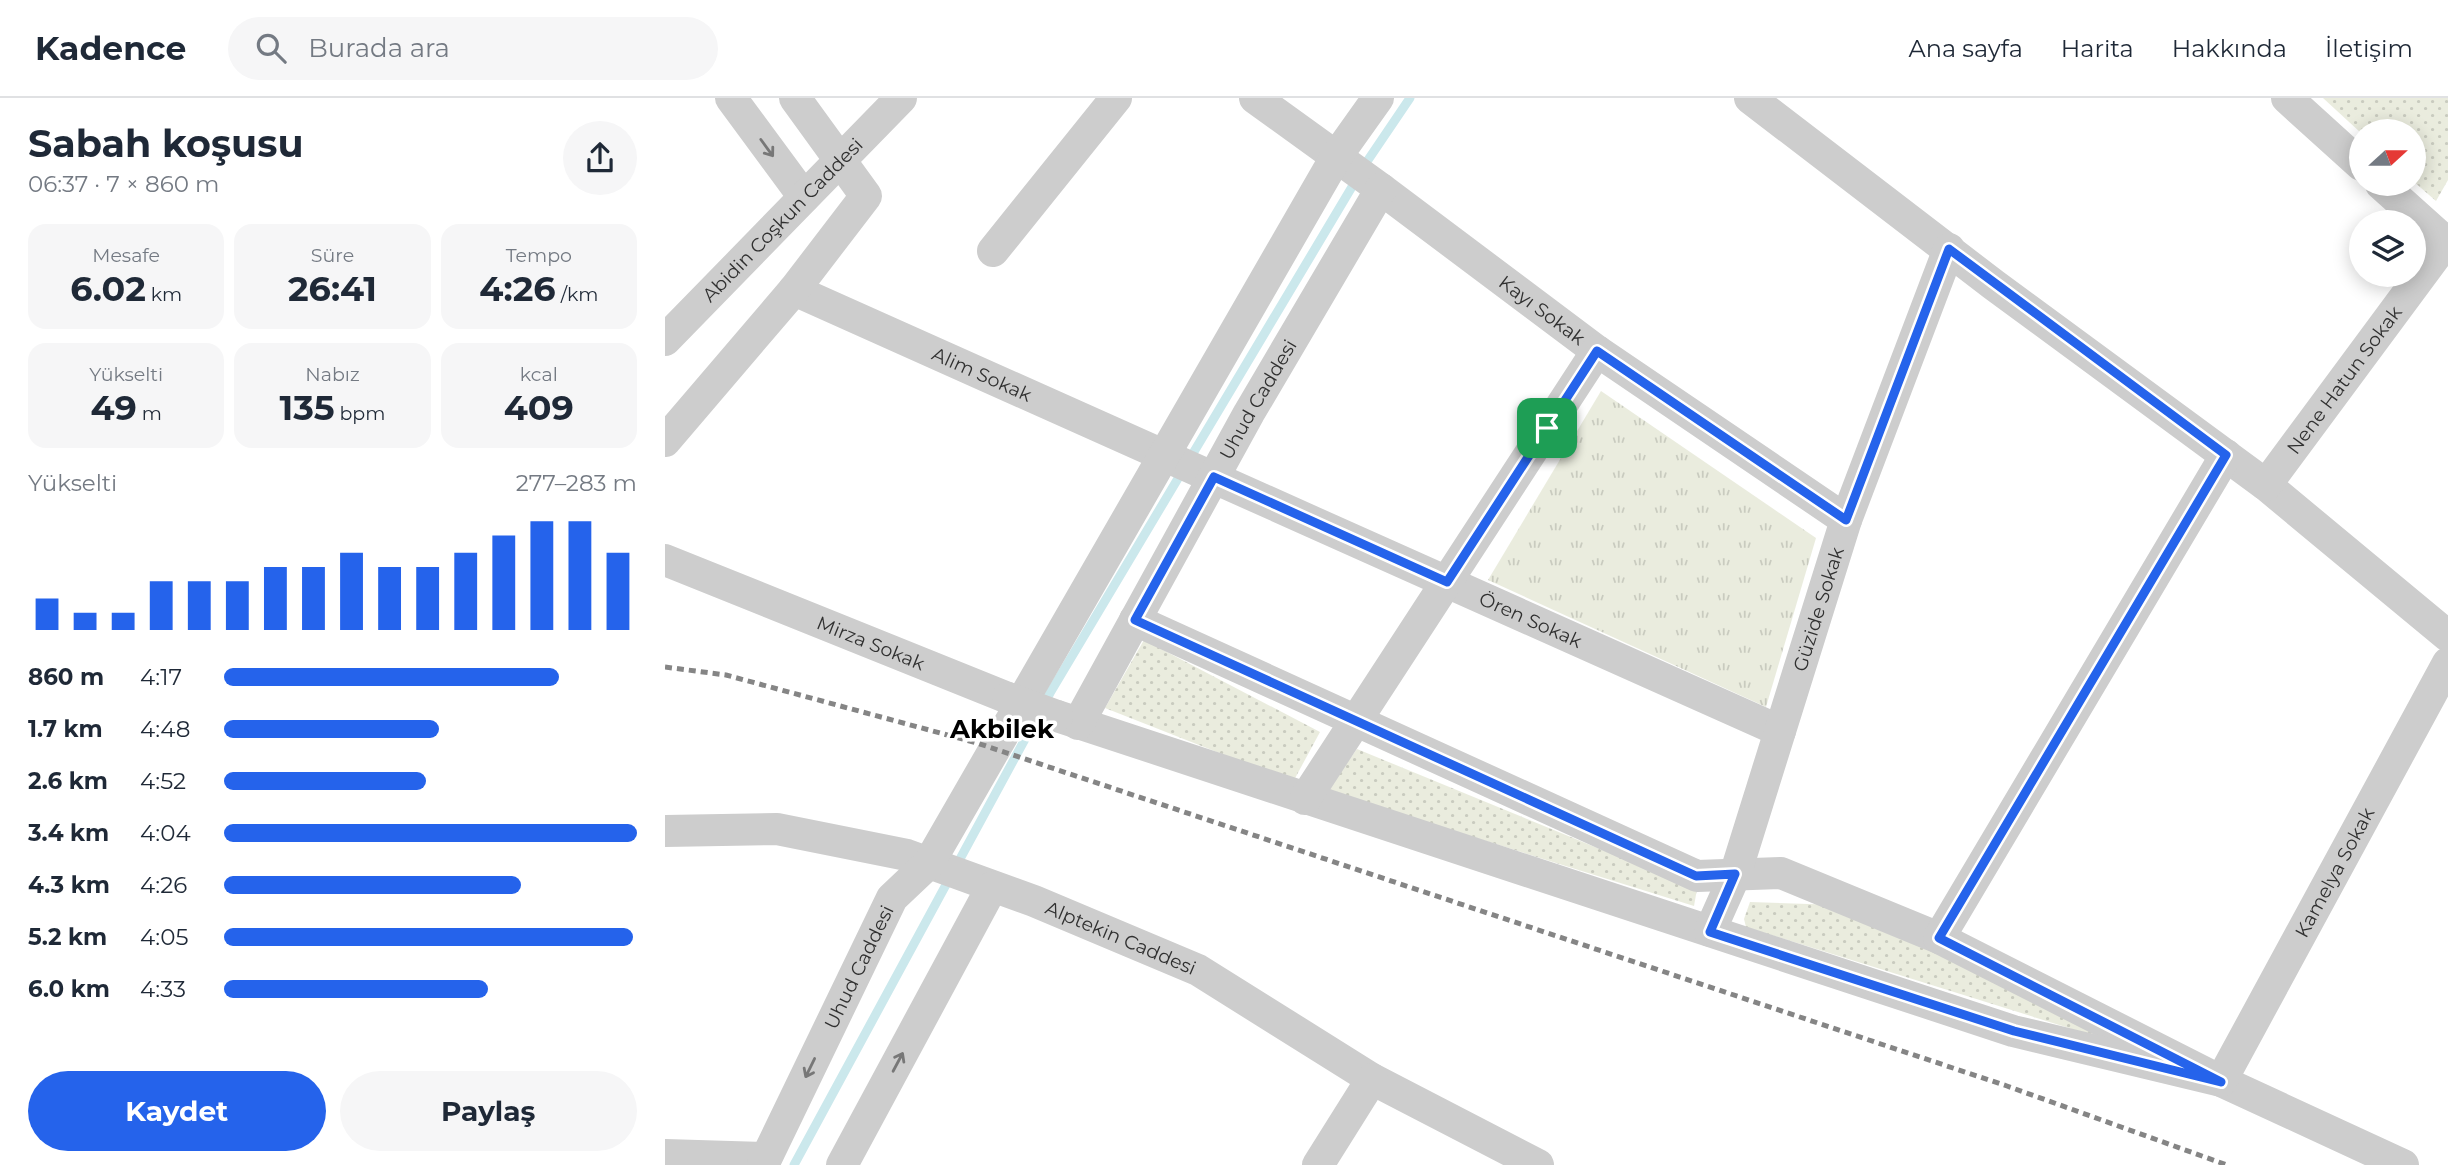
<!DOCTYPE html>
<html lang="tr">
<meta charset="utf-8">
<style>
body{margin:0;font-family:Montserrat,sans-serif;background:#f6f6f7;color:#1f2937;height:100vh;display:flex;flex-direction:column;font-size:26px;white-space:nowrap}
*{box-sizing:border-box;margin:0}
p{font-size:23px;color:#747a83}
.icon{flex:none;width:38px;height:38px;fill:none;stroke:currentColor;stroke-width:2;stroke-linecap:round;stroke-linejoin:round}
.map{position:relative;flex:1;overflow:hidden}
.details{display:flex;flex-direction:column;background:#fff;width:665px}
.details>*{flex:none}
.needle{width:46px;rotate:69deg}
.fabs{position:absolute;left:1684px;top:21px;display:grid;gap:14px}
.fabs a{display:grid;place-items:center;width:77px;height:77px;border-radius:50%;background:#fff;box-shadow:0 4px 18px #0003;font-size:35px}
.pin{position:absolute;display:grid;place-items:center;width:60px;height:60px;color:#fff;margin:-30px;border-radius:14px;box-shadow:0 4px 10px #0006}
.round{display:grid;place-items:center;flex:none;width:74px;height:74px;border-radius:37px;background:#f6f6f7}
.summary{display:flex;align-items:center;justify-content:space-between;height:119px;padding:0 28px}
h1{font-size:38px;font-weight:700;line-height:52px}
.stats{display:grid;grid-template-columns:repeat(3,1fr);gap:10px;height:119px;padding:7px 28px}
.stats div{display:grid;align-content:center;border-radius:18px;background:#f6f6f7;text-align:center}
.stats b{font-size:35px;font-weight:700}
.stats small{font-size:19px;font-weight:400}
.stats p{font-size:19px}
.chart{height:196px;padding:14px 28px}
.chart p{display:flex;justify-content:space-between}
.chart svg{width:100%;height:126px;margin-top:7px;stroke:#2563eb;stroke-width:6}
.cta{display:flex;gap:14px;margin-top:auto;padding:14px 28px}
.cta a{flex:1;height:80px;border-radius:42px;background:#2563eb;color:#fff;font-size:28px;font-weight:700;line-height:80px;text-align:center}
.cta a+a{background:#f6f6f7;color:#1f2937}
ul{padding:0 28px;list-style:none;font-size:23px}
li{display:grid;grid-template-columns:112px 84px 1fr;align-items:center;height:52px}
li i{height:18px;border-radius:9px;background:#2563eb}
header{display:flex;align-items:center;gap:42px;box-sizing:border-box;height:98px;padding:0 35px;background:#fff;border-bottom:2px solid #e0e1e3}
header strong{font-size:33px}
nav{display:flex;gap:38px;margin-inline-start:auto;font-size:24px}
.search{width:490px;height:63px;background:#f6f6f7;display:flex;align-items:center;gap:18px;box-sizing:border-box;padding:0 24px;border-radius:38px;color:#747a83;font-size:26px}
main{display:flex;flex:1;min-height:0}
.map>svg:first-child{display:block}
</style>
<header>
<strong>Kadence</strong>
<div class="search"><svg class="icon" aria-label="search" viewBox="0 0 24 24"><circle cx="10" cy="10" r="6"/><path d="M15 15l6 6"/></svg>Burada ara</div>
<nav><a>Ana sayfa</a><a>Harita</a><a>Hakkında</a><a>İletişim</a></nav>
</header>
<main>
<section class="details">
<div class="summary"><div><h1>Sabah koşusu</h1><p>06:37 · 7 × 860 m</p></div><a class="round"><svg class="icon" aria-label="share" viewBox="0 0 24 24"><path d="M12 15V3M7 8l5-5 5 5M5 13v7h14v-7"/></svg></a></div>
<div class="stats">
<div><p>Mesafe</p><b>6.02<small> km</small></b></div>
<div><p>Süre</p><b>26:41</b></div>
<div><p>Tempo</p><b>4:26<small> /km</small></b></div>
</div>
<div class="stats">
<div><p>Yükselti</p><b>49<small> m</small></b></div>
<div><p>Nabız</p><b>135<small> bpm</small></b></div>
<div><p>kcal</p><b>409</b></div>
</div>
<div class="chart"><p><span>Yükselti</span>277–283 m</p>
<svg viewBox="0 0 160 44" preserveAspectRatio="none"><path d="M5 44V33M15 44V38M25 44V38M35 44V27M45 44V27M55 44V27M65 44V22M75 44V22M85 44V17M95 44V22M105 44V22M115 44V17M125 44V11M135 44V6M145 44V6M155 44V17"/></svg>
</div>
<ul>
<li><b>860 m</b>4:17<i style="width:81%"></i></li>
<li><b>1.7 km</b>4:48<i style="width:52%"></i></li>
<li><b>2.6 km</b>4:52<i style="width:49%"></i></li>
<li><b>3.4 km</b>4:04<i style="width:100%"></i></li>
<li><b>4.3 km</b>4:26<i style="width:72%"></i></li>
<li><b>5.2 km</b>4:05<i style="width:99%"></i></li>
<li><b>6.0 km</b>4:33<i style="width:64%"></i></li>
</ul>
<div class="cta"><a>Kaydet</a><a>Paylaş</a></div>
</section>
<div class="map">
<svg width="1783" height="1067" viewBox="0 0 1783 1067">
<defs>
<pattern id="grass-dots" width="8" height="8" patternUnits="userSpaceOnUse" patternTransform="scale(1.75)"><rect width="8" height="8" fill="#eaecde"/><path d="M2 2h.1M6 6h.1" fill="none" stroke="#c9cbbf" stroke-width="1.8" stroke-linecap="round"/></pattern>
<pattern id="park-tufts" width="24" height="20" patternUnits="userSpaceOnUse" patternTransform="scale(1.75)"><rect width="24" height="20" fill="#eaecde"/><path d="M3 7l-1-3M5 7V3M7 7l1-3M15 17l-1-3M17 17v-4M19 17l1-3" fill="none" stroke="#c9cbbf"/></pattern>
</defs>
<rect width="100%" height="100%" fill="#fff"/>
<!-- grass -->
<g fill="url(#grass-dots)">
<polygon points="1658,0 1783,0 1783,82 1771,103 1748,83 1748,33 1696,35"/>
<polygon points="479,542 655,634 628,684 440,610"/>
<polygon points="692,651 1032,791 1029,808 661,693"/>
<polygon points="1085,804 1174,807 1500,960 1081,829 1079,821"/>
</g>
<!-- park -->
<polygon fill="url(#park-tufts)" points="936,293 1151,440 1101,609 823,482"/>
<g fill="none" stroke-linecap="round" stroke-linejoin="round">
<!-- stream -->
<polyline stroke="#cbe8ec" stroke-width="9" points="129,1067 385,595 703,62 745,0"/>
<!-- minor -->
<g stroke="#cdcdcd" stroke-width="32">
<polyline points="66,0 139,99"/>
<path id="s1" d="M590,0L716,91L932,253L1181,422"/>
<polyline points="1085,0 1329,187 1601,387 1783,538"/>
<polyline points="1622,0 1696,67"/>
<polyline points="1716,86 1783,146"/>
<polyline points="328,153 451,0"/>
<path id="s2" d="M129,192L1115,633"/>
<path id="s3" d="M0,242L236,0"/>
<polyline points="0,343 129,192 201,98 130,0"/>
<path id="s4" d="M1601,387L1783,141"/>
<path id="s5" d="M0,462L343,600"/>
<polyline points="470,522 1032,778 1116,775 1274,840 1556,983 1738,1067"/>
<path id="s6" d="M392,618L1348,933L1556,983L1783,565"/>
<path id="s7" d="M413,626L584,315L716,91"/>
<polyline points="640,701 932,253"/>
<path id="s8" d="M0,733L112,731L242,757L369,803L533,872L707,981L873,1067"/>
<path id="s9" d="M1045,833L1070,777L1181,422L1284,151"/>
<polyline points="1274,840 1561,357"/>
<polyline points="0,1057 101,1060"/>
<path id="s10" d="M98,1067L227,800L264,765L671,59L713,0"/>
<polyline points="177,1067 327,789"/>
<polyline points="653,1067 707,981"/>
</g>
<!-- rail -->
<polyline stroke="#858585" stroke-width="5" stroke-dasharray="7 5" stroke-linecap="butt" points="0,569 61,577 312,645 1342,988 1562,1067"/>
<!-- minor-bridge -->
<polyline stroke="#cdcdcd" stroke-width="32" points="343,600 392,618"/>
</g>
<!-- one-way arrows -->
<defs><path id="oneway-shaft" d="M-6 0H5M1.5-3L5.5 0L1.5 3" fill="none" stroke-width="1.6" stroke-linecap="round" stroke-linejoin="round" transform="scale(1.75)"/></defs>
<g stroke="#777">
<use href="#oneway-shaft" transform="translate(102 50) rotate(54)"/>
<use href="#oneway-shaft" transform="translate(233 964) rotate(-62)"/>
<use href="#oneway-shaft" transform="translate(145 970) rotate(116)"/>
</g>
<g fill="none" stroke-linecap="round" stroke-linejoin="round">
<defs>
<polygon id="route" points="1284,151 1561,357 1274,840 1556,984 1349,933 1045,834 1070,776 1031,778 470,522 549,379 782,484 932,253 1181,422"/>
</defs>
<!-- route casing -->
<use href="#route" stroke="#fff" stroke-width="14"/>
<!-- route -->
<use href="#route" stroke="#2563eb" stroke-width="9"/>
</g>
<g text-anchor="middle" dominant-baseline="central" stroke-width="7" stroke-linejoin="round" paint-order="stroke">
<!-- street labels -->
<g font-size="19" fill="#303030" stroke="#fff">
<text stroke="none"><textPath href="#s3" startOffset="168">Abidin Coşkun Caddesi</textPath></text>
<text stroke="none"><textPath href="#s1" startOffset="357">Kayı Sokak</textPath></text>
<text stroke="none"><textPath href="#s2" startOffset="206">Alim Sokak</textPath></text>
<text stroke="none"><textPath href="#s4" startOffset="131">Nene Hatun Sokak</textPath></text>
<text stroke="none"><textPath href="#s7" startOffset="371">Uhud Caddesi</textPath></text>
<text stroke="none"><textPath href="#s9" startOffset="340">Güzide Sokak</textPath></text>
<text stroke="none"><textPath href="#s2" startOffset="807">Ören Sokak</textPath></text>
<text stroke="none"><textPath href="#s5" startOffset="222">Mirza Sokak</textPath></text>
<text stroke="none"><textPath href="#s6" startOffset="1458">Kamelya Sokak</textPath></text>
<text stroke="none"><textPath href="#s8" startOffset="474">Alptekin Caddesi</textPath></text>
<text stroke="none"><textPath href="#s10" startOffset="220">Uhud Caddesi</textPath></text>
</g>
<!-- district labels -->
<g font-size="26" font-weight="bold" fill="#000" stroke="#fff">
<text x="337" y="631">Akbilek</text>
</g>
</g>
</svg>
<div class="fabs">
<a><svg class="needle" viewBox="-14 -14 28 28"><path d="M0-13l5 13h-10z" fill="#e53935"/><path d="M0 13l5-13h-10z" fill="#747a83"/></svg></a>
<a><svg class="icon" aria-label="layers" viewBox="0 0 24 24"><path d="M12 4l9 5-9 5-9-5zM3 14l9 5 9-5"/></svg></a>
</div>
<div class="pin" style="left:882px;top:330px;background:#1e9e55"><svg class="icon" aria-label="arrive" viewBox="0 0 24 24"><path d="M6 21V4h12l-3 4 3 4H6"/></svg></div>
</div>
</main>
